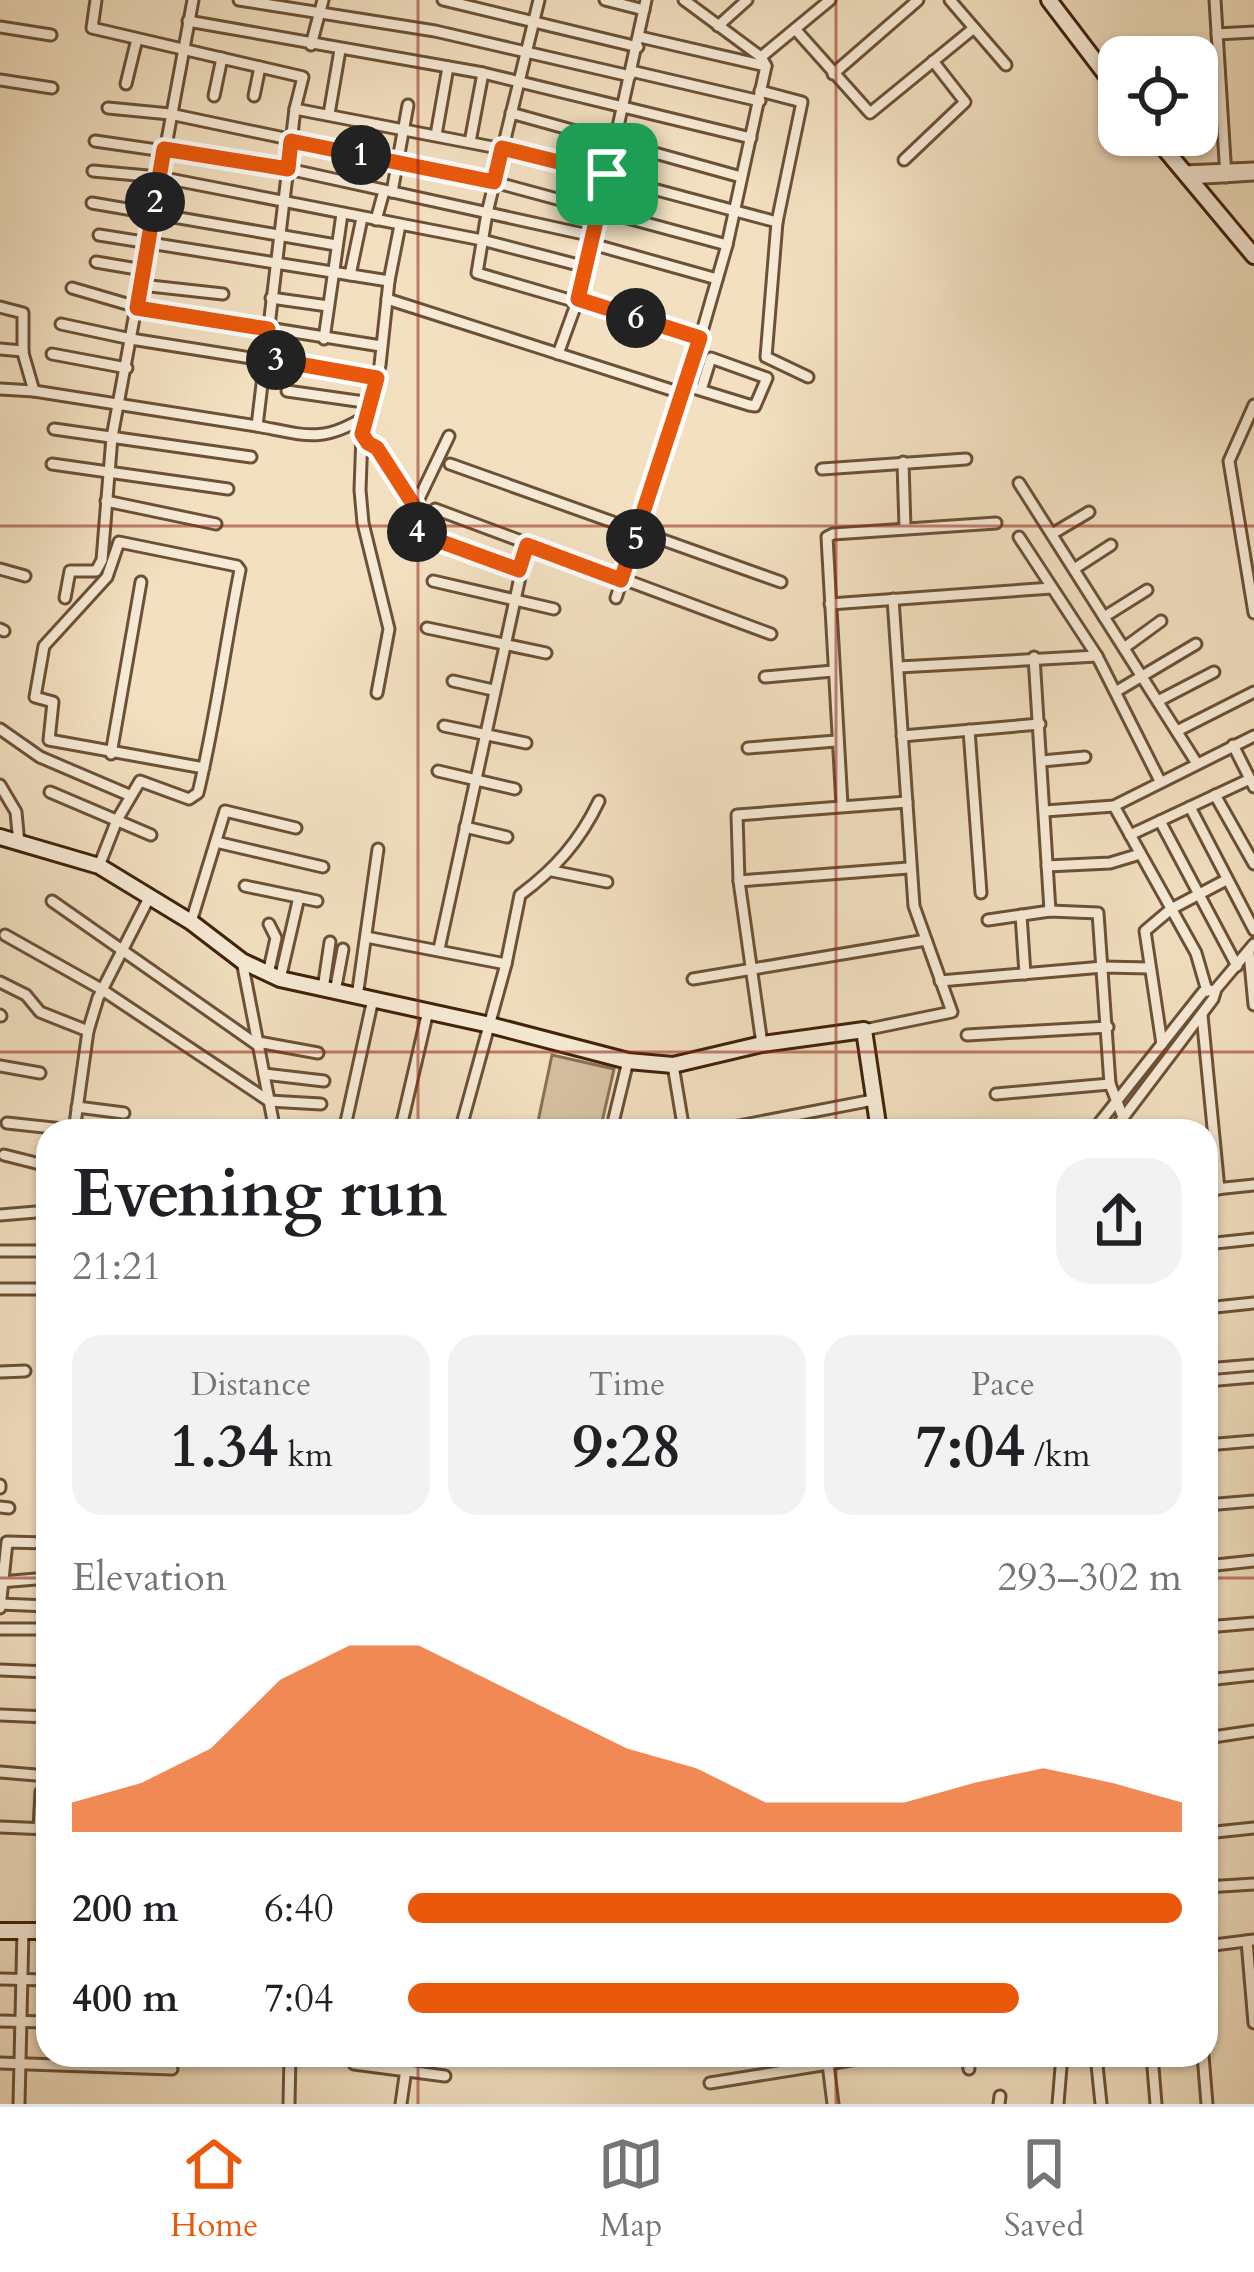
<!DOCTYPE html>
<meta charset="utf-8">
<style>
body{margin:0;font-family:Cardo,serif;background:#f2f2f2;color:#202124;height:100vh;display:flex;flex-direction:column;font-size:45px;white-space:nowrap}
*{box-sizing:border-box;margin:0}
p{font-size:39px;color:#757577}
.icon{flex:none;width:66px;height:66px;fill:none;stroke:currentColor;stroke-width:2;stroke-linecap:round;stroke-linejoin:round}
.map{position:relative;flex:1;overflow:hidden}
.panel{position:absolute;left:36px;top:1119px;width:1182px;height:948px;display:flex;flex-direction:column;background:#fff;border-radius:36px;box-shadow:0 3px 9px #0004}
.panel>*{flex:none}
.controls{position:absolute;left:1098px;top:36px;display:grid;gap:24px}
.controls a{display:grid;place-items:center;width:120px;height:120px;border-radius:24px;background:#fff;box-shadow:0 3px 9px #0004;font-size:60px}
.pin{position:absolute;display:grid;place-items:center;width:102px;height:102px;color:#fff;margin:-51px;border-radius:24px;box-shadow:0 6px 18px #0006}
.km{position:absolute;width:60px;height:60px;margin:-30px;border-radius:50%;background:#222;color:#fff;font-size:33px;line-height:60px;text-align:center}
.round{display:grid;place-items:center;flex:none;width:126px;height:126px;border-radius:36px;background:#f2f2f2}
.head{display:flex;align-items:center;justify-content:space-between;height:204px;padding:0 36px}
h1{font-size:66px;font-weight:800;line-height:90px}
.figures{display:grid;grid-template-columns:repeat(3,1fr);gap:18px;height:204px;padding:12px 36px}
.figures div{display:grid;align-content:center;border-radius:30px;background:#f2f2f2;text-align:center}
.figures b{font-size:60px;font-weight:800}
.figures small{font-size:33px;font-weight:400}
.figures p{font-size:33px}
.chart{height:336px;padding:24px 36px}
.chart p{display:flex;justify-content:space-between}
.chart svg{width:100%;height:216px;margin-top:12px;fill:#ea580c;opacity:.7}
ul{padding:0 36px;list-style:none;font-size:39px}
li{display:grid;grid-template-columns:192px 144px 1fr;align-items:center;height:90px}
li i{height:30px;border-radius:15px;background:#ea580c}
.dock{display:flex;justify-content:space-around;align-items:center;height:168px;border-top:3px solid #e0e0e0;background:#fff;font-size:33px;color:#757577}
.dock a{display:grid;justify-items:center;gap:6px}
.dock .selected{color:#ea580c}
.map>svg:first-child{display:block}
</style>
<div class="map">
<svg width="1254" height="2104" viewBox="0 0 1254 2104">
<rect width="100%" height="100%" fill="#f2e0c1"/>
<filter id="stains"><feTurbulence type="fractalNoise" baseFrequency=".00167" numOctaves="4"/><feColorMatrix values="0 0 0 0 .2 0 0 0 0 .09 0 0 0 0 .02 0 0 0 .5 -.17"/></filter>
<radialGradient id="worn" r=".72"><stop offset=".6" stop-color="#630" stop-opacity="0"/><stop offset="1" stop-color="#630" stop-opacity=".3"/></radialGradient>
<!-- green -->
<polygon fill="#d4c0a1" stroke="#8a7054" stroke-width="3" points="552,1055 614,1069 600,1131 536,1131"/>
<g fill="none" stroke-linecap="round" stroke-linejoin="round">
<defs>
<g id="street">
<polyline points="239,0 435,31 630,76"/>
<polyline points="443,0 638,47"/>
<polyline points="539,0 487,213 477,273 700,338"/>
<polyline points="605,0 644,10"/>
<polyline points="950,0 1006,65"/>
<polyline points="1215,0 1226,177"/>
<polyline points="188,21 483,73 751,138"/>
<polyline points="718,26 747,0"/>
<polyline points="0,27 51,35"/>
<polyline points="795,29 870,113 974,28"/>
<polyline points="1217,34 1254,32"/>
<polyline points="640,37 766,66"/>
<polyline points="311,45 323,0"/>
<polyline points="761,57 830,0"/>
<polyline points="631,71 760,101"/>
<polyline points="833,74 918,0"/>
<polyline points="0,80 52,88"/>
<polyline points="126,84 137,39"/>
<polyline points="760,91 802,102 777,222 766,357 808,377"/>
<polyline points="214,96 222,58"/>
<polyline points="254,96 260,67"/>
<polyline points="108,108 170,114 494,182 727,245"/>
<polyline points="295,109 503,149 777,222"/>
<polyline points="511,113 741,177"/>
<polyline points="329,114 340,50"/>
<polyline points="436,135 448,67"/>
<polyline points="95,141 288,169 593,236"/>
<polyline points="470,142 483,73"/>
<polyline points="904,160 965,102 933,61"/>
<polyline points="93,171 159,177 482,240 586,267"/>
<polyline points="1183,171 1254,168"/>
<polyline points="1189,179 1254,175"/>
<polyline points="392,192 408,105"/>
<polyline points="92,203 336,245"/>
<polyline points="376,220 384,191"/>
<polyline points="99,235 389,281"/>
<polyline points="592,244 717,279"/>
<polyline points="96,262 143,270"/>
<polyline points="350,275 362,218"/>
<polyline points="141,285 223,294"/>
<polyline points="72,288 137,307 381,346"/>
<polyline points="271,298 328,306"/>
<polyline points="387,299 684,394"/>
<polyline points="0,307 23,313 23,353 34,391 257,426 295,109 303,77 92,28 96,0"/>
<polyline points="61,324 131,339 377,378"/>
<polyline points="324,339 342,214"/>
<polyline points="0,349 23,351"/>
<polyline points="52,354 127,368"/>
<polyline points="558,354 578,299 592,244 646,0"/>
<polyline points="687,386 749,405 755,406 767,378 711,358 701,390"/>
<polyline points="0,389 34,391"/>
<polyline points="287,391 371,403"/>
<polyline points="1254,405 1229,461 1254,613"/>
<path d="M257,426C305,435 322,444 366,416"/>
<polyline points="54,429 251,457"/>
<polyline points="362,434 368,443 377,448 415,507"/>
<polyline points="449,436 415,507 414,530 519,570"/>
<polyline points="903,462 905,528"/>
<polyline points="52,464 228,489"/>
<polyline points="450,464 781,582"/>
<polyline points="822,469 966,459"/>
<polyline points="1019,483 1196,762"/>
<polyline points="106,501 216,524"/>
<polyline points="435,509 771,634"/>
<polyline points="1052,534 1089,512"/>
<polyline points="1019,537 1097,656 1160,781"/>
<polyline points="0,569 25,576"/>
<polyline points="1074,569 1111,545"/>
<polyline points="433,581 554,609"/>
<polyline points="65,598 70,571 96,571 102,560 112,437 193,0"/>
<polyline points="616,598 684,394 727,245 766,66 761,57 684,0"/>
<polyline points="830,604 1052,588"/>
<polyline points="1104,617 1147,590"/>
<polyline points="427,628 546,653"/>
<polyline points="0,629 4,631"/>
<polyline points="1124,648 1161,621"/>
<polyline points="1034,657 1050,911"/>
<polyline points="899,667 1097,656"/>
<polyline points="765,677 833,671"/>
<polyline points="453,681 493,690"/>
<polyline points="1117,691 1196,644"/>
<polyline points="377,693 389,629 363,523 360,490 362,434 380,365 389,281 400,225"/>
<polyline points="1158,701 1214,672"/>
<polyline points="444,726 526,743"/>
<polyline points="0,729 40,757 129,795"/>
<polyline points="969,730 981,893"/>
<polyline points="1177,731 1254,692"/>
<polyline points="902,736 1040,724"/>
<polyline points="1233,745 1254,787"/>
<polyline points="748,748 836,741"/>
<polyline points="111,754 141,582"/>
<polyline points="1042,761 1085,757"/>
<polyline points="438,771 515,789"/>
<polyline points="0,785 16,812 19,844"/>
<polyline points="50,792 151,835"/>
<polyline points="1215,795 1254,864"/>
<polyline points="842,805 827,537 833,534 996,523"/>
<polyline points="1114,806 1196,953 1207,991"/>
<polyline points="1190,807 1254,930"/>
<polyline points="1045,811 1114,806 1254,736"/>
<polyline points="1160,821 1237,966"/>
<polyline points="465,827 507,837"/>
<polyline points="1130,835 1250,779"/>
<polyline points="216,842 323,867"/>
<path d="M99,866L117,820L140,781L189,799L198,793C216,719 225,645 240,570L237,566L119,542L107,577L44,646L35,697L53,702L49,740L204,768"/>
<polyline points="1047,866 1110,863 1140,854"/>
<polyline points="552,871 607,882"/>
<polyline points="739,881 908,868"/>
<polyline points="245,886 317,901"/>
<polyline points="52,901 259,1046"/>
<polyline points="1021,915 1025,974"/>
<polyline points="988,920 1050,911 1098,913 1110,1084 1123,1117"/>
<polyline points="191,922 225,811 296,828"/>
<polyline points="5,935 101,989 269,1101 321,1104"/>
<polyline points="366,937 506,964"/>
<polyline points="439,949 527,545"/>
<polyline points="1249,952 1254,1005"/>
<polyline points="242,961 275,1131"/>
<polyline points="268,974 276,938 269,924"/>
<polyline points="280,979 299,897"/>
<polyline points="693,979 926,940"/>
<polyline points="940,981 1103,967 1149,968"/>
<polyline points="0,982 26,995 40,1012 88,1031"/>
<polyline points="323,989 330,942"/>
<polyline points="335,992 343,949"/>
<polyline points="357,997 378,849"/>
<polyline points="0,1015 1,1016"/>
<polyline points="1202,1015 1219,1189"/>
<polyline points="864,1030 952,1012 914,906 893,599"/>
<polyline points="967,1035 1108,1027"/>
<polyline points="258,1042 318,1053"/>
<polyline points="762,1044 739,881 737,815 907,802"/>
<polyline points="1162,1044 1145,931 1171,909 1226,880"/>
<polyline points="673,1065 684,1131"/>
<polyline points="0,1066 40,1073"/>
<polyline points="264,1074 324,1081"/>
<polyline points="996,1094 1110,1084"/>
<polyline points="77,1107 124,1113"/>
<polyline points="7,1123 81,1131"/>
<polyline points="74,1131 88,1031 98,998 149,898"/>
<polyline points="344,1131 373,999"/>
<polyline points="400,1131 428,1011"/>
<path d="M460,1131L506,964L520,895C555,869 580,841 599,801"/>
<polyline points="611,1131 628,1061"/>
<polyline points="713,1131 873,1100"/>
<polyline points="1093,1131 1203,992 1210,990"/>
<polyline points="1113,1131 1213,999 1216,989 1254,944"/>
<polyline points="4,1155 48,1166"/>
<polyline points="1206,1190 1254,1185"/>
<polyline points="0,1215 48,1211"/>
<polyline points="1206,1244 1254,1239"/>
<polyline points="0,1251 48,1251"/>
<polyline points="0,1289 48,1289"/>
<polyline points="1206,1308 1254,1303"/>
<polyline points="1206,1369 1254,1365"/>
<polyline points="0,1372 25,1371"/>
<polyline points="1206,1381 1254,1377"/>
<polyline points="1206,1445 1254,1441"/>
<polyline points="0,1485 0,1488"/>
<polyline points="1206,1505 1254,1501"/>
<polyline points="0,1507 9,1508"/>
<polyline points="1206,1566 1254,1561"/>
<polyline points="0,1582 48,1578"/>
<polyline points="0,1604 48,1606"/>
<polyline points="0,1608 7,1542 48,1543"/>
<polyline points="1206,1627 1254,1623"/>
<polyline points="0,1629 48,1629"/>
<polyline points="0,1670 48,1672"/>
<polyline points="1206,1680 1254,1675"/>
<polyline points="0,1715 48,1717"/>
<polyline points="1206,1738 1254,1731"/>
<polyline points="0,1772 48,1776"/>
<polyline points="0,1827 48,1829"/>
<polyline points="39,1829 41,1792"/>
<polyline points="1206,1833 1254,1828"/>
<polyline points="1206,1887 1254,1884"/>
<polyline points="1247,1941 1254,2023"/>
<polyline points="1206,1946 1254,1940"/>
<polyline points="0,1979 48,1980"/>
<polyline points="0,2021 48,2022"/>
<polyline points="967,2055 969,2069"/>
<polyline points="1096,2055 1101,2104"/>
<polyline points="1152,2055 1156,2104"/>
<polyline points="1203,2055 1207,2104"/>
<polyline points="208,2056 290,2059"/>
<polyline points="0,2063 172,2069"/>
<polyline points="354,2064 445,2076"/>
<polyline points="710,2083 828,2064 827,2055"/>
<polyline points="19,2104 23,1930"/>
<polyline points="289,2104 290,2055"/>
<polyline points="401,2104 408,2055"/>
<polyline points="833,2104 828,2064 879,2055"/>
<polyline points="999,2104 1000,2096"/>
<polyline points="1058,2104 1062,2055"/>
</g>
<g id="secondary">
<polyline points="1049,0 1119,92"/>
<polyline points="1153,135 1254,256"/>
<polyline points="0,837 99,866 191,922 242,961 280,979 490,1025 628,1061 673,1065 762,1044 864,1030 879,1131"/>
<polyline points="0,1931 48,1931"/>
</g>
</defs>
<!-- street casing -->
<use href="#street" stroke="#6c5136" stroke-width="15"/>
<!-- secondary casing -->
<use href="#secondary" stroke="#3f2107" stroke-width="20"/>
<!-- street -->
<use href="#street" stroke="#f7ebd7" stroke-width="9"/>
<!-- secondary -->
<use href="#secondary" stroke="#f7ebd7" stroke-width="14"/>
</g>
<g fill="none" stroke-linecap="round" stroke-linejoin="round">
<defs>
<polygon id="route" points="291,141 494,182 502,148 607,174 578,299 700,338 621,580 527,545 519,570 420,534 413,526 415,507 377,448 368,443 362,434 377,378 265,358 268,329 137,308 164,149 288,169"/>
</defs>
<!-- route casing -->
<use href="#route" stroke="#fff" stroke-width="24"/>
<!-- route -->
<use href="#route" stroke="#ea580c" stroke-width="15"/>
</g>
<!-- grid -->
<path fill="none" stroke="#8f2418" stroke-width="3" stroke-opacity="0.55" d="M418,0V1131M836,0V1131M0,526H1254M0,1052H1254M0,1578H48M1206,1578H1254M418,2055V2104M836,2055V2104"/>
<rect width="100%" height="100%" filter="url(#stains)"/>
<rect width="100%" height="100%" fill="url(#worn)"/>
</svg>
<div class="controls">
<a><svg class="icon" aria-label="locate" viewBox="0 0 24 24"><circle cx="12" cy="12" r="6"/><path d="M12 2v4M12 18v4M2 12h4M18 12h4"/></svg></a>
</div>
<div class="pin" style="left:607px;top:174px;background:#1e9e55"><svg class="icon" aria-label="arrive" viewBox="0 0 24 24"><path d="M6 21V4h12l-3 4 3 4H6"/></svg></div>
<b class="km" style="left:361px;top:155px">1</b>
<b class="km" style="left:155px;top:202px">2</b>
<b class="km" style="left:276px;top:360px">3</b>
<b class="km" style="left:417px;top:532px">4</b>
<b class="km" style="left:636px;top:539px">5</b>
<b class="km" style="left:636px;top:318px">6</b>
<section class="panel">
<div class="head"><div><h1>Evening run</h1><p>21:21</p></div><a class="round"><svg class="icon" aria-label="share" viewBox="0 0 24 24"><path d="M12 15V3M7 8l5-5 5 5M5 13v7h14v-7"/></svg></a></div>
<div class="figures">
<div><p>Distance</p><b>1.34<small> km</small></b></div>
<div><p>Time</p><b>9:28</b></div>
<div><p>Pace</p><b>7:04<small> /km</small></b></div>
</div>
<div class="chart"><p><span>Elevation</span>293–302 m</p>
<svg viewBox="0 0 160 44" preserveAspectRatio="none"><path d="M0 44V38L10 34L20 27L30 13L40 6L50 6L60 13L70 20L80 27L90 31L100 38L110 38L120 38L130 34L140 31L150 34L160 38V44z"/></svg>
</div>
<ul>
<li><b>200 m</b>6:40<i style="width:100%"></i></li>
<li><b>400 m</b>7:04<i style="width:79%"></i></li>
</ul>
</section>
</div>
<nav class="dock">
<a class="selected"><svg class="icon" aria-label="home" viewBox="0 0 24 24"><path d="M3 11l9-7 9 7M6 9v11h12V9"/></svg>Home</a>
<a><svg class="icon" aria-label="map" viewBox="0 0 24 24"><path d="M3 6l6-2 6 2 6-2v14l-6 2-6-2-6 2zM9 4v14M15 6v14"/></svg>Map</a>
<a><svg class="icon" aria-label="saved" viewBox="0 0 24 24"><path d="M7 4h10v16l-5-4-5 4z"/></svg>Saved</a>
</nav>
